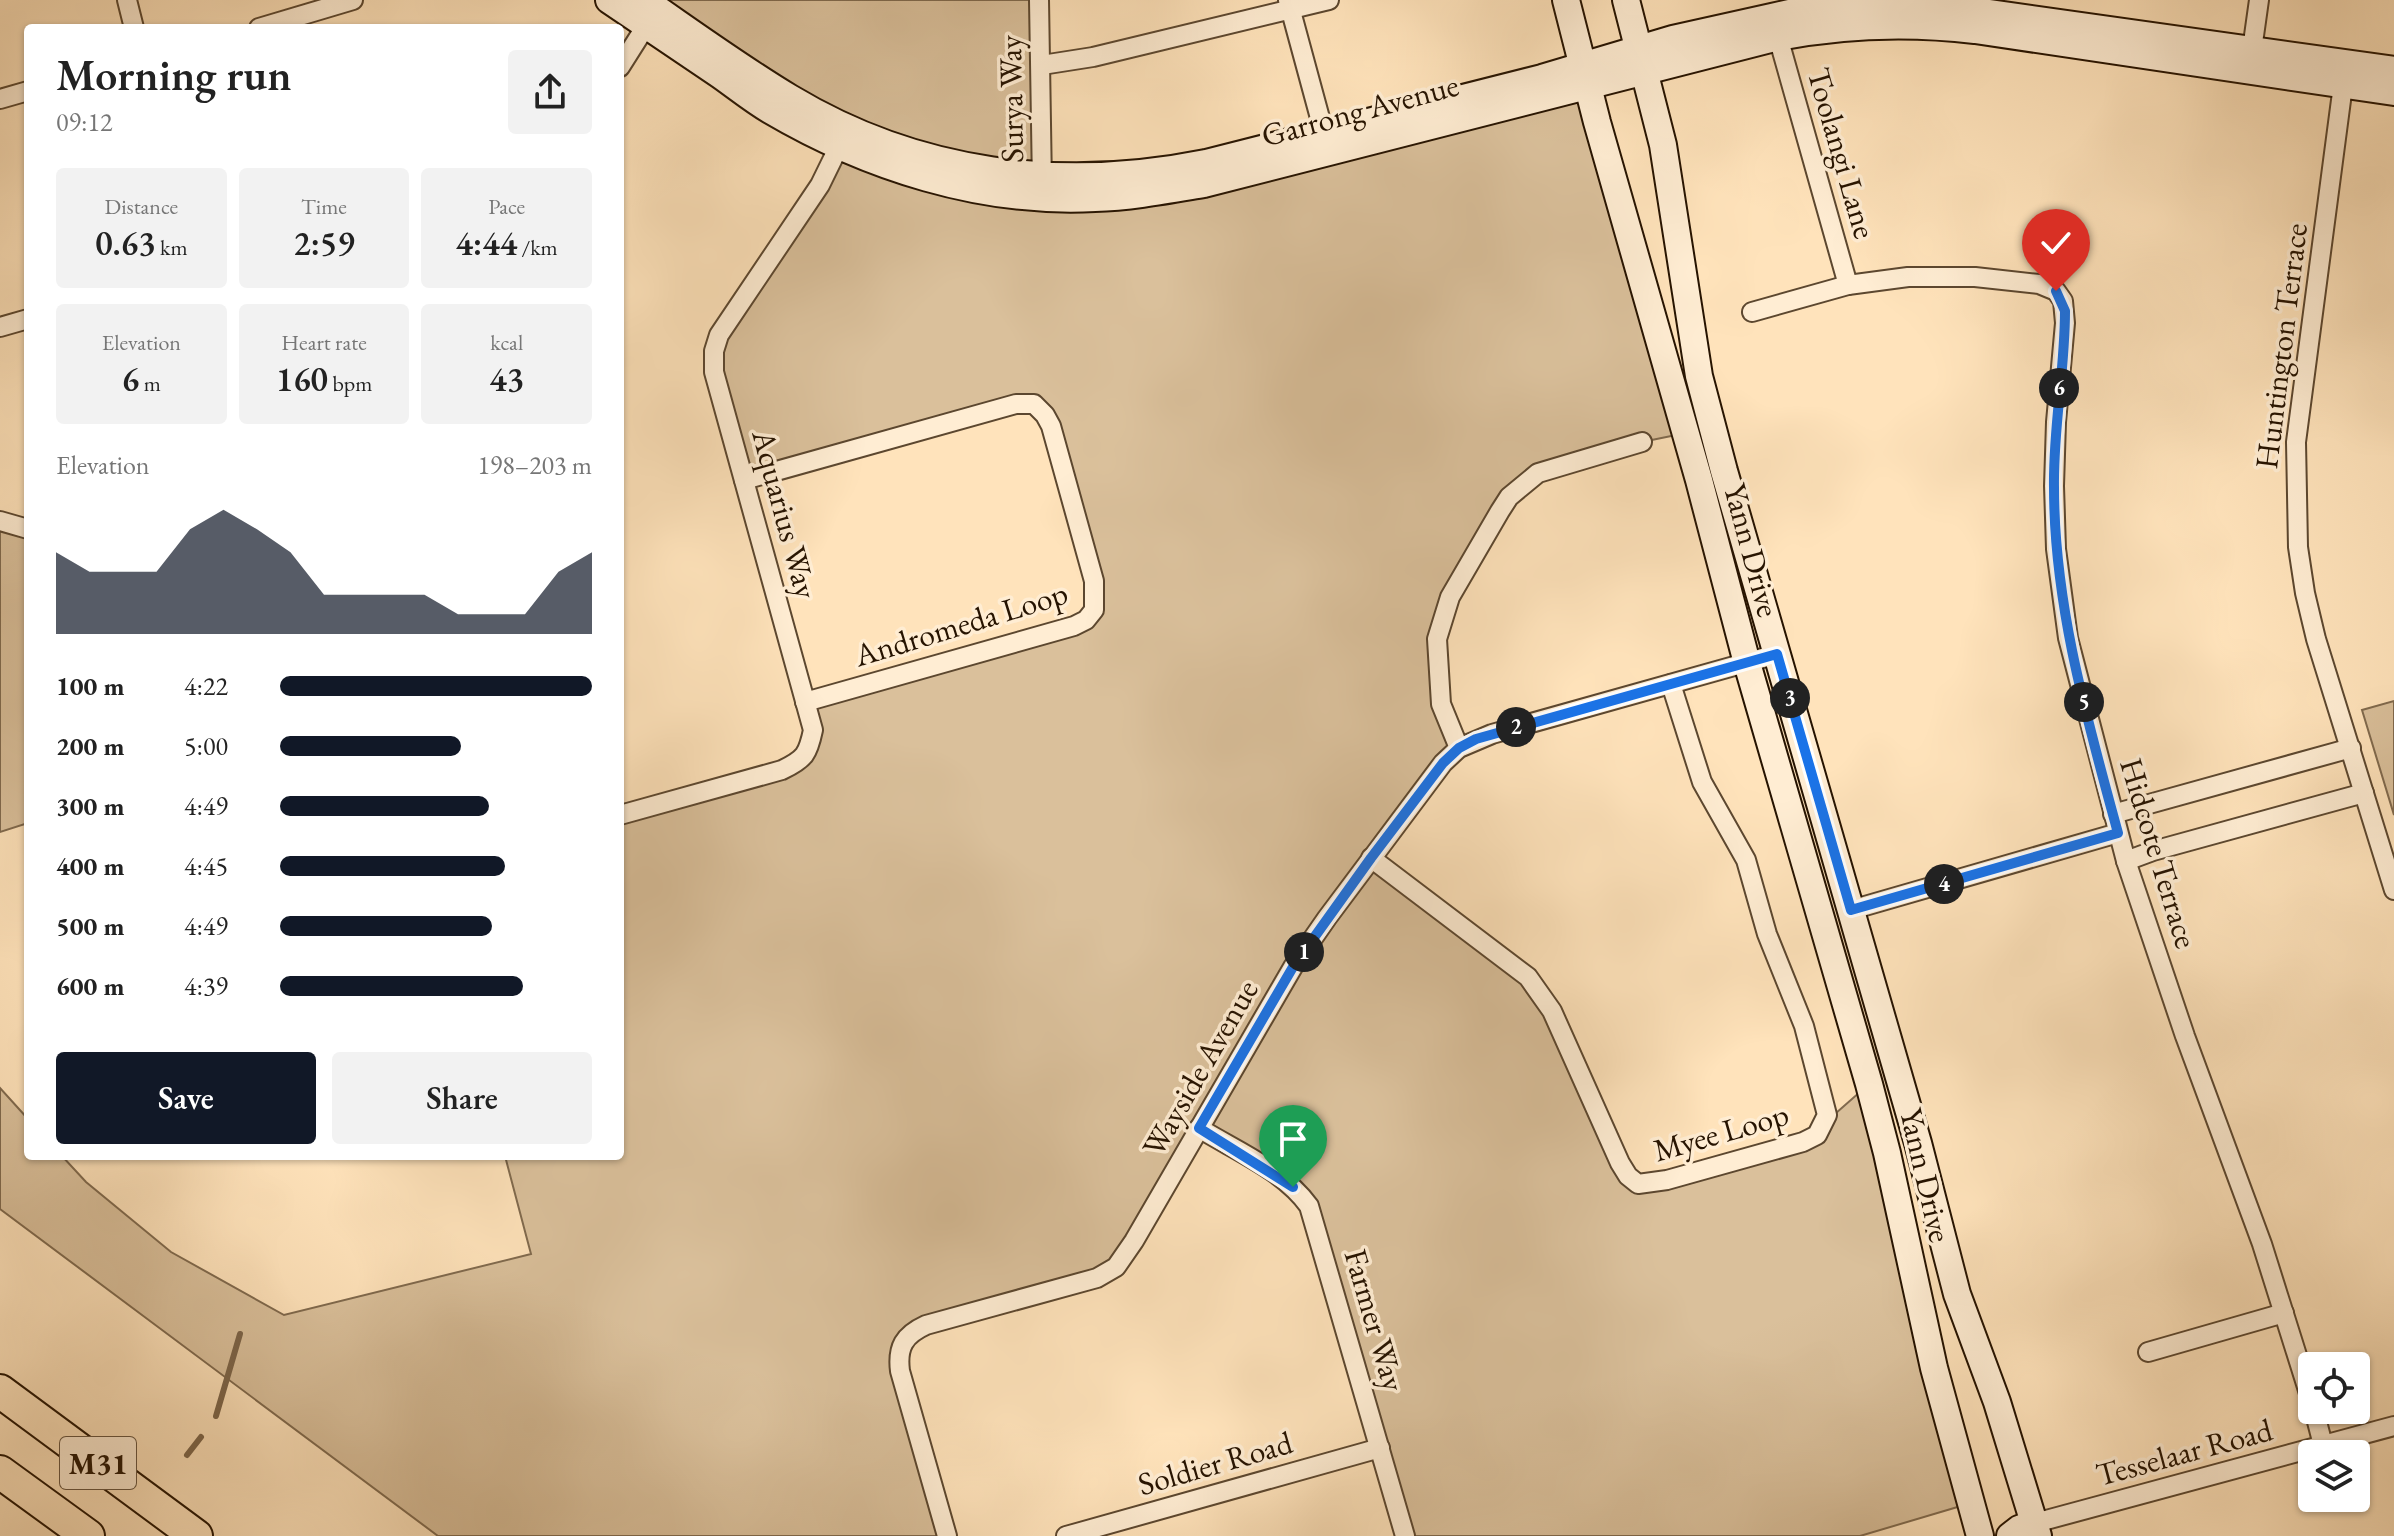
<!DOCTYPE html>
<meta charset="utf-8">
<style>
body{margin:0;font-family:"EB Garamond",serif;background:#f2f2f2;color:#222;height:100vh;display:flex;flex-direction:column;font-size:30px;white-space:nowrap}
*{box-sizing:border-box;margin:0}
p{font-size:26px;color:#767676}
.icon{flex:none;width:44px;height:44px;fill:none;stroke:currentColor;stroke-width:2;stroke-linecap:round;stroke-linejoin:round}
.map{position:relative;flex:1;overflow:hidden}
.details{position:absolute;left:24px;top:24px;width:600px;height:1136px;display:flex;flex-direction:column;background:#fff;border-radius:8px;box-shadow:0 2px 6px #0004}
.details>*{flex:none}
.buttons{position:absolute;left:2298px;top:1352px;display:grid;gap:16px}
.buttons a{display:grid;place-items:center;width:72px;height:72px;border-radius:8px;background:#fff;box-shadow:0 2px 6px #0004;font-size:40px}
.pin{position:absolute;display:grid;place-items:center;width:68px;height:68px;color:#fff;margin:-82px -34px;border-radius:50% 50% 50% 0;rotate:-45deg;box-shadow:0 0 8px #0007}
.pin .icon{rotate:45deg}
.km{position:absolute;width:40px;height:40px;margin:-20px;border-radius:50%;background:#222;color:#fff;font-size:22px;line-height:40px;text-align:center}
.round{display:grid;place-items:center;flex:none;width:84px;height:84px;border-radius:8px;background:#f2f2f2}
.summary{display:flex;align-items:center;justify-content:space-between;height:136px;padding:0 32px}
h1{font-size:44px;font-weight:600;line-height:60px}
.figures{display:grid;grid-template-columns:repeat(3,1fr);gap:12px;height:136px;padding:8px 32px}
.figures div{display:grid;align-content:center;border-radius:8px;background:#f2f2f2;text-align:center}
.figures b{font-size:34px;font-weight:600}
.figures small{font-size:22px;font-weight:400}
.figures p{font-size:22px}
.chart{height:224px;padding:16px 32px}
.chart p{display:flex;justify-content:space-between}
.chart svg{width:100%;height:144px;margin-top:8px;fill:#111827;opacity:.7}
.button{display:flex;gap:16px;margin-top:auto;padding:16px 32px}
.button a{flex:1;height:92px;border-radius:8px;background:#111827;color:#fff;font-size:32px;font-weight:600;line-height:92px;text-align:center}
.button a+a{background:#f2f2f2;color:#222}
ul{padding:0 32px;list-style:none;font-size:26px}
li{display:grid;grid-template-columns:128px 96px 1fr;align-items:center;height:60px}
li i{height:20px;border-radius:10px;background:#111827}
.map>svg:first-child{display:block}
</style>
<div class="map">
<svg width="2394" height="1536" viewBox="0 0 2394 1536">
<rect width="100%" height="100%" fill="#ffe3bb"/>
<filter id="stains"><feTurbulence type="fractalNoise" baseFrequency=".0025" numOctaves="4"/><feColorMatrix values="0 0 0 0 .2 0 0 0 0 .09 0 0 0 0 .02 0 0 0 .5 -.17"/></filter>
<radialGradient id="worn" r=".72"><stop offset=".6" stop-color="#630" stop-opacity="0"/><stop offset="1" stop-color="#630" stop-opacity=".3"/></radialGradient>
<!-- green -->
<g fill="#dac09b" stroke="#806a4e" stroke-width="2">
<polygon points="644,0 1039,0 1043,176 888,144"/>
<polygon points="1589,86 1686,433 1642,442 1523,484 1437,639 1459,748 1371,858 1528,977 1638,1184 1803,1142 1869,1084 1971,1503 1860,1536 1405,1536 1309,1206 1199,1128 1116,1267 926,1325 900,1347 947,1536 438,1536 0,1209 0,1088 28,1119 28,1156 62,1156 86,1182 171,1252 284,1315 531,1254 505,1156 620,1156 620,815 782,770 809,750 805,702 1094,610 1051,426 1034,404 744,480 714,351 839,146 974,189"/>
<polygon points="0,521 28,529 28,823 0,832"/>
<polygon points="2394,701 2394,815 2362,710"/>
</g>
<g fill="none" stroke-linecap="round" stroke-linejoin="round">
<!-- stream -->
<g stroke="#7c654a" stroke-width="6">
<polyline points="216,1416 240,1334"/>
<polyline points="187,1455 201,1437"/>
</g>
<defs>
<g id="street">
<polyline points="127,0 134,28"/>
<polyline points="1039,0 1042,185"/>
<polyline points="1288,0 1327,144"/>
<polyline points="259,28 353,0"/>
<polyline points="1778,37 1848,285"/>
<polyline points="2252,50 2259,0"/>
<polyline points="1042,65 1093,57 1329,0"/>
<polyline points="620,67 651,18"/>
<polyline points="2343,85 2296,442 2298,547 2305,593 2316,639 2394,890"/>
<polyline points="0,99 28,91"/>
<polyline points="1752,312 1848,285 1908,277 1975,277 2039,284 2056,291 2063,301 2065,323 2056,422 2054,486 2056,549 2068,638 2126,861 2185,1036 2262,1244 2312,1403"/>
<polyline points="0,327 28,319"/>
<polyline points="744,480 1016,404 1034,404 1045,415 1051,426 1094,581 1094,610 1086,620 1074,626 805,702"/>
<polyline points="0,521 28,529"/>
<polyline points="1459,748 1441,704 1437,639 1450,597 1500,511 1509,497 1538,473 1642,442"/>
<polyline points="2113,814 2351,748"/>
<path d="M620,815L782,770C805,759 808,754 813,730L714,372V351L719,335L820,185L843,138"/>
<polyline points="1371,858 1528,977 1552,1011 1620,1163 1628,1176 1638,1184 1667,1180 1803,1142 1817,1135 1827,1115 1804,1026 1767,934 1746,860 1702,782 1671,684"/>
<polyline points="2126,861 2153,851 2364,793"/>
<polyline points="1851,910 2118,833"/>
<path d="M1199,1128C1236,1151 1283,1170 1309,1206L1405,1536"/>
<polyline points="2148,1352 2284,1313"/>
<polyline points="2314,1410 2323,1445"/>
<polyline points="2035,1523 2394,1426"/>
<path d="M947,1536L900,1371C897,1347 904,1335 926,1325L1097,1278L1116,1267L1134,1241L1293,967L1327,918L1443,763L1459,748L1492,734L1777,654"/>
<polyline points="1066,1536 1380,1448"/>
</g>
<g id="secondary">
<path d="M609,0C646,25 683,50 720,75C737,87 753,100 770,110C867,167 982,204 1095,198C1131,197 1168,190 1204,184L1778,37C1845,24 1908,22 1975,30L2394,92"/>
<path d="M644,0C692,33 740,68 790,98C918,175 1062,192 1206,163L1542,78L1673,39L1772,17L1807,9L1867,3L1925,4L2394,70"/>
<polyline points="1566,0 1597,122 1699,480 1747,663 1869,1084 1887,1153 1934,1368 1980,1536"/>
<polyline points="1626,0 1663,145 1699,376 1724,471 1918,1143 1957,1294 1997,1402 2038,1536"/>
<polyline points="2010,1536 2019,1529 2035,1523"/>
</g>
<g id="highway">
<polyline points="0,1391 196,1536"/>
<polyline points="0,1472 88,1536"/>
</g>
</defs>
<!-- street casing -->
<use href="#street" stroke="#5c472f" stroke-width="22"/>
<!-- secondary casing -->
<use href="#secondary" stroke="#261300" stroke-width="30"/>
<!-- highway casing -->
<use href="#highway" stroke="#261300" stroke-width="36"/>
<!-- street -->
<use href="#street" stroke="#ffedd3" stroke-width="18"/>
<!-- secondary -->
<use href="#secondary" stroke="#ffedd3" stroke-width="26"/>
<!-- highway -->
<use href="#highway" stroke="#ffe3bb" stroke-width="32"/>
</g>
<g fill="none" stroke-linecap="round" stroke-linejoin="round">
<defs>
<path id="route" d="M1293,1187L1199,1128L1293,967L1371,858L1443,763L1459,748L1476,739L1777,654L1851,910L2118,833C2087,719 2054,606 2054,487C2053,428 2065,370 2065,311L2056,291"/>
</defs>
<!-- route casing -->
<use href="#route" stroke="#fff" stroke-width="16"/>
<!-- route -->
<use href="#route" stroke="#1a73e8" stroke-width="10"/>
</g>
<g text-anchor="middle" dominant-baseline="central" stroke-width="7" stroke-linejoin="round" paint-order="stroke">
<!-- shield labels -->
<rect fill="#ffedd3" stroke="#67543f" stroke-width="2" x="60" y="1437" width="76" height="52" rx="6"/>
<g font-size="30" font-weight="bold" fill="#261300">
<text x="98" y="1463">M31</text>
</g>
<!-- street labels -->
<g font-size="32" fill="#261300" stroke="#ffedd3">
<text transform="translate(1011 99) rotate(-91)">Surya Way</text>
<text transform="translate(1360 110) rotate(-15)">Garrong Avenue</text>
<text transform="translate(1842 153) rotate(74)">Toolangi Lane</text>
<text transform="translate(2281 346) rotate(-83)">Huntington Terrace</text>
<text transform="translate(785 514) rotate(75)">Aquarius Way</text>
<text transform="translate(1752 550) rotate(75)">Yann Drive</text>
<text transform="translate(961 624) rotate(-17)">Andromeda Loop</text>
<text transform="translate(2159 853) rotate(73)">Hidcote Terrace</text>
<text transform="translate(1200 1068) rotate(-60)">Wayside Avenue</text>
<text transform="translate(1721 1132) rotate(-16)">Myee Loop</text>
<text transform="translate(1926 1175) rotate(77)">Yann Drive</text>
<text transform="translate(1375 1320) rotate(74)">Farmer Way</text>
<text transform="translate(2184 1452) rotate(-15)">Tesselaar Road</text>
<text transform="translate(1215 1463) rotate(-16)">Soldier Road</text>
</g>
</g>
<rect width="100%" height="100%" filter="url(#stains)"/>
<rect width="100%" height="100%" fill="url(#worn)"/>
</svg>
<div class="buttons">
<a><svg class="icon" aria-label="locate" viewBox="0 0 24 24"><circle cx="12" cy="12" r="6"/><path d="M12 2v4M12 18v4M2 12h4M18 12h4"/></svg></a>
<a><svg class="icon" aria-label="layers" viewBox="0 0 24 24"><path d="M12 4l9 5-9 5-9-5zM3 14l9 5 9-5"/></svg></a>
</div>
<div class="pin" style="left:1293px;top:1187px;background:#1e9e55"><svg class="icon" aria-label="arrive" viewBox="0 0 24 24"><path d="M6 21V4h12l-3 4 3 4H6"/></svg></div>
<div class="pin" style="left:2056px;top:291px;background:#d93025"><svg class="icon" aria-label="check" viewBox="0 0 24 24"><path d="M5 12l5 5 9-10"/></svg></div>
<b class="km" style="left:1304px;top:952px">1</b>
<b class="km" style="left:1516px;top:727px">2</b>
<b class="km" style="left:1790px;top:698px">3</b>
<b class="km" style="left:1944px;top:884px">4</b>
<b class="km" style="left:2084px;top:702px">5</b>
<b class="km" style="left:2059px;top:388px">6</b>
<section class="details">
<div class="summary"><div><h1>Morning run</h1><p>09:12</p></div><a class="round"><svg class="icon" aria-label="share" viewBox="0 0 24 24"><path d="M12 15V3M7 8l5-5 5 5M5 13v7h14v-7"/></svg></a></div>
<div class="figures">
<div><p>Distance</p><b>0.63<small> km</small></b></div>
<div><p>Time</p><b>2:59</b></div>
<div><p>Pace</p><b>4:44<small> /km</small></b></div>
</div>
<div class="figures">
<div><p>Elevation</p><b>6<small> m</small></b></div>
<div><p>Heart rate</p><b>160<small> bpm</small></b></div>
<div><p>kcal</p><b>43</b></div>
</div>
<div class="chart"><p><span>Elevation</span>198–203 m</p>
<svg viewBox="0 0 160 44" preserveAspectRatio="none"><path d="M0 44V19L10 25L20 25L30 25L40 12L50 6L60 12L70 19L80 32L90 32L100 32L110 32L120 38L130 38L140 38L150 25L160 19V44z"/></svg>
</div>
<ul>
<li><b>100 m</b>4:22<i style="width:100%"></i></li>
<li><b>200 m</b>5:00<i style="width:58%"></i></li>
<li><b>300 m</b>4:49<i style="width:67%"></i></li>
<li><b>400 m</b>4:45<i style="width:72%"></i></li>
<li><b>500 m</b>4:49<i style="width:68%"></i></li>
<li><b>600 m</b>4:39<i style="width:78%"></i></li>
</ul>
<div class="button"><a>Save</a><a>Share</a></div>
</section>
</div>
